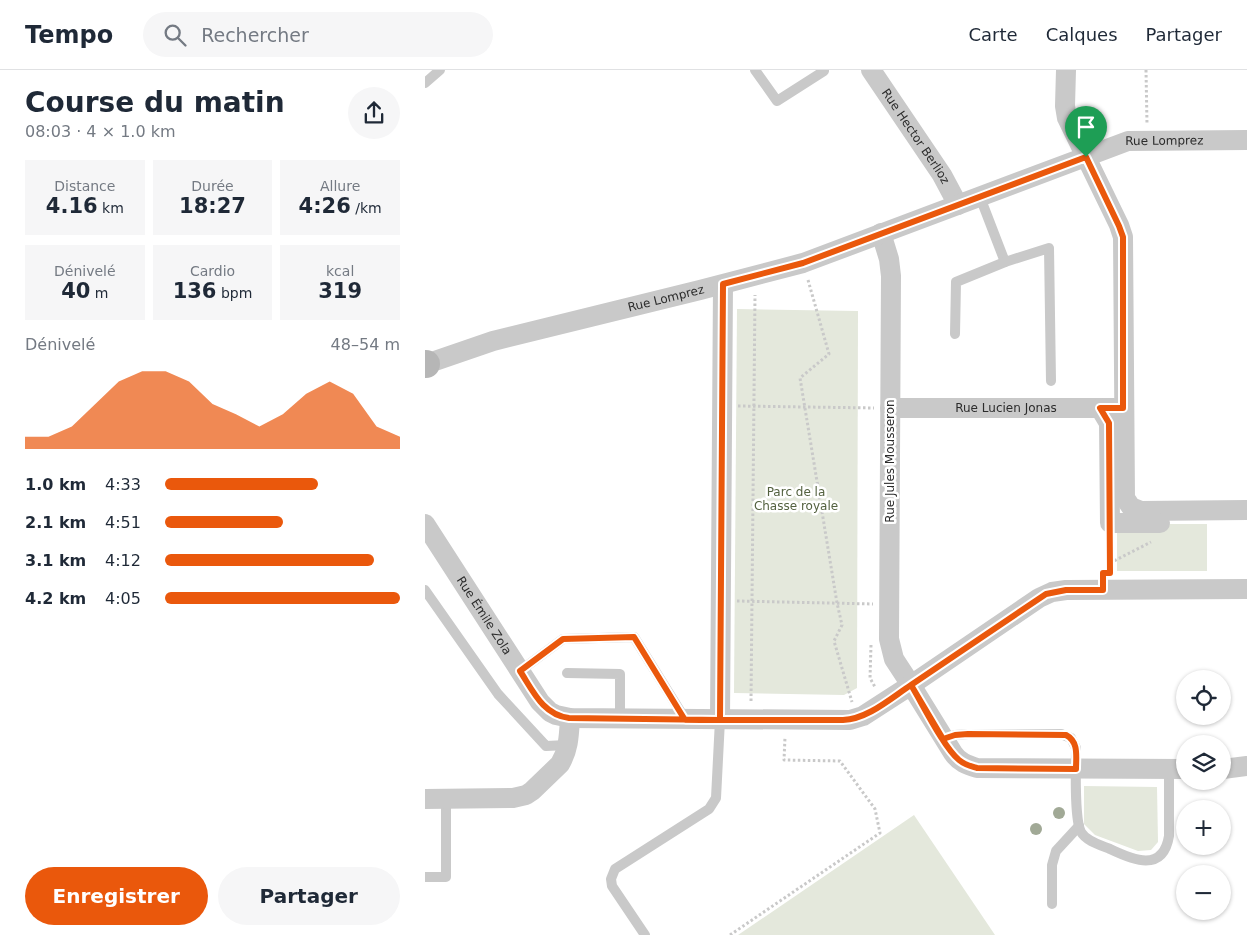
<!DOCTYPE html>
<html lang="fr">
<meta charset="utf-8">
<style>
body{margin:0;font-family:"DejaVu Sans",sans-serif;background:#f6f6f7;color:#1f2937;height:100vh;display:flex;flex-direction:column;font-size:19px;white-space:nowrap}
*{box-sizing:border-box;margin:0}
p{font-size:16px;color:#747a83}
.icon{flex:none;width:28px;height:28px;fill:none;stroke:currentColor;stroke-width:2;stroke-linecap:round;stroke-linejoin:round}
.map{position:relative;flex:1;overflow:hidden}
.drawer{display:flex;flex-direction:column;background:#fff;width:425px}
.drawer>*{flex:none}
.buttons{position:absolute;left:751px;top:600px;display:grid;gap:10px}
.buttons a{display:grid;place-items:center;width:55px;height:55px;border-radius:50%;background:#fff;box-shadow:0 1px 4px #0004;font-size:25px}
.pin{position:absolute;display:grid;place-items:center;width:42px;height:42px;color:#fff;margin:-51px -21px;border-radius:50% 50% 50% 0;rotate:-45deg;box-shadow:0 0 5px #0007}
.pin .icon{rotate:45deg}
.round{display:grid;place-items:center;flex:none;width:52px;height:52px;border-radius:26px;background:#f6f6f7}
.overview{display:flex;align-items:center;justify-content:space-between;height:85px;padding:0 25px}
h1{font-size:28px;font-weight:700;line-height:38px}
.stats{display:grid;grid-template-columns:repeat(3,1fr);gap:8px;height:85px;padding:5px 25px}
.stats div{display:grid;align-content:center;border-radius:0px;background:#f6f6f7;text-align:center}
.stats b{font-size:21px;font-weight:700}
.stats small{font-size:14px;font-weight:400}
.stats p{font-size:14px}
.chart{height:140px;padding:10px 25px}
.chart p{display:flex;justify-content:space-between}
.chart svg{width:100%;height:90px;margin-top:5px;fill:#ea580c;opacity:.7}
.button{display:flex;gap:10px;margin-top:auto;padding:10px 25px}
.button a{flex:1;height:58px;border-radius:30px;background:#ea580c;color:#fff;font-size:20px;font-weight:700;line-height:58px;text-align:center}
.button a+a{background:#f6f6f7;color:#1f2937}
ul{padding:0 25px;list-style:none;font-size:16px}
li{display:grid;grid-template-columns:80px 60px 1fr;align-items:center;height:38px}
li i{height:12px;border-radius:6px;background:#ea580c}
header{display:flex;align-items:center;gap:30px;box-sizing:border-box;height:70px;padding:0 25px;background:#fff;border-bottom:1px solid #e0e1e3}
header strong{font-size:24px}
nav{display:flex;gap:28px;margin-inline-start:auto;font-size:18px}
.search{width:350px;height:45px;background:#f6f6f7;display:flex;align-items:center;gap:12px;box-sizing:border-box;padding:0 18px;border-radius:28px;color:#747a83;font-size:19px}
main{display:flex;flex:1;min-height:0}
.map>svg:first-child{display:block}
</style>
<header>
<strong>Tempo</strong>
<div class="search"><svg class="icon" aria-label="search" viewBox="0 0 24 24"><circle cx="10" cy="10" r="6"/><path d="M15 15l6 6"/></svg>Rechercher</div>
<nav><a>Carte</a><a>Calques</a><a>Partager</a></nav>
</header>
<main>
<section class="drawer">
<div class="overview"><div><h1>Course du matin</h1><p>08:03 · 4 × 1.0 km</p></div><a class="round"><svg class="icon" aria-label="share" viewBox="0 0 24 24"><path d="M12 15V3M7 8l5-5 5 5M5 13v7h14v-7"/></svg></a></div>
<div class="stats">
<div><p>Distance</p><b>4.16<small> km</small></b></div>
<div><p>Durée</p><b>18:27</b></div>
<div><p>Allure</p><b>4:26<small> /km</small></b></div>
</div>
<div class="stats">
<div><p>Dénivelé</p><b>40<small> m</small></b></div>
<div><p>Cardio</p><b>136<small> bpm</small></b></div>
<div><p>kcal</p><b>319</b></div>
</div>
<div class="chart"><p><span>Dénivelé</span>48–54 m</p>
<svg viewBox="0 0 160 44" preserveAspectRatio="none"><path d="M0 44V38L10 38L20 33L30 22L40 11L50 6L60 6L70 11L80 22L90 27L100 33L110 27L120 17L130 11L140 17L150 33L160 38V44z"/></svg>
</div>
<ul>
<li><b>1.0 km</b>4:33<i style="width:65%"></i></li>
<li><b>2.1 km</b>4:51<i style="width:50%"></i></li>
<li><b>3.1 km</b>4:12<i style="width:89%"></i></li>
<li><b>4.2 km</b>4:05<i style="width:100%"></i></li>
</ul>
<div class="button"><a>Enregistrer</a><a>Partager</a></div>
</section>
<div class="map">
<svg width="822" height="865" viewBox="0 0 822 865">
<rect width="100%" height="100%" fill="#fff"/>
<!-- green -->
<g fill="#e4e8dc">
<polygon points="312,239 433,241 432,618 419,625 309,623"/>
<rect x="692" y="454" width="90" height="47"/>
<polygon points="659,716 732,717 733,772 726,780 713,781 670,765 659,754"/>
<polygon points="489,745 570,865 313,865"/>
</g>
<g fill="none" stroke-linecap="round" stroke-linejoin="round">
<!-- path -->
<g stroke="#c9c9c9" stroke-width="3" stroke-dasharray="2.5 2.5" stroke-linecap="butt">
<polyline points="721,0 722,54"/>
<polyline points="383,210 404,284 375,308 412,533 417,555 409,571 427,632"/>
<polyline points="313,336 449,338"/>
<polyline points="685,493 726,472"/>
<polyline points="685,503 685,469"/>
<polyline points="312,531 448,534"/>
<polyline points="446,575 445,608 450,617"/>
<polyline points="326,631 330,225"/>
<polyline points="305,865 455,763 450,739 415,691 359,690 360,667"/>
</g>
<!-- lane -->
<g stroke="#c9c9c9" stroke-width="10">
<polyline points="330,0 352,31 399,1"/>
<polyline points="0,13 15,0"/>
<polyline points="555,127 580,192"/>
<polyline points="530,264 531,212 580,192 624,178 626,311"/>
<polyline points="0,520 73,624 121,676 142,675"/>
<polyline points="95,601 138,569 209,567 260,649"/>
<polyline points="142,603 195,604 195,649"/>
<path d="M518,669L530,665L543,664H636L646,668L651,678C651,695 649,749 656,762C661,771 675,775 685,779C708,790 738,803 744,766V699"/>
<polyline points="0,807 21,807 21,729"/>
<polyline points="627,834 627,795 631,781 654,756"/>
<polyline points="220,865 187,816 186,809 190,799 284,739 291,728 295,650"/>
</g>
<!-- street -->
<g stroke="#c9c9c9" stroke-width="20">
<path id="s1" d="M446,0L517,105L533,135"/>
<polyline points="641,0 640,36 642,48 694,155 698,167 700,428 706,437 716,441 822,440"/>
<polyline points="456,163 464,189 466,206 464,569 469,589 486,615 614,528 627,522 641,520 822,519"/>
<path id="s2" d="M1,294L68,271L275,220L378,193L703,71L822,70"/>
<path id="s3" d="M465,338H689"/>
<polyline points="675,338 684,353 685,453 735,453"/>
<path id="s4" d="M0,454L115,632L125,642L131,645L145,648L425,650L438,646L486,615L528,683C534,692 542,695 552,698L760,699"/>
<polyline points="295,650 298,215"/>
<polyline points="798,699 822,696"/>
<path d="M0,729L88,728L101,725L107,721L135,694C144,679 144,664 145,648"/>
</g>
<!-- secondary -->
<polyline stroke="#b6b6b6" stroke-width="28" points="0,294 1,294"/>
</g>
<!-- trees -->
<g fill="#a1a996">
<circle cx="634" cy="743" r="6"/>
<circle cx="611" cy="759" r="6"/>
</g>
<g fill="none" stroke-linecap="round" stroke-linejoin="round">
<defs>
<path id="route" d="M661,87L378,193L298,214L295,650L144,648C118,645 108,621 95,601L138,569L209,567L260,650H418C443,649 466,628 486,615C497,633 519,678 534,690C540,695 545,696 552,698L651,699C651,686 654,672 641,665L543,664L530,665L518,669L486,615L621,524L641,520H678V503H685L684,353L675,338H698V167L694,156L661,87"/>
</defs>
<!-- route casing -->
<use href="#route" stroke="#fff" stroke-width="10"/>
<!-- route -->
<use href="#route" stroke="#ea580c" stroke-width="6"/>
</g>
<g text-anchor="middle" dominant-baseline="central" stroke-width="5" stroke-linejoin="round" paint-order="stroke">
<!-- street labels -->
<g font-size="12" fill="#2c2c2c" stroke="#fff">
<text stroke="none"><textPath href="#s1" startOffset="80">Rue Hector Berlioz</textPath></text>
<text stroke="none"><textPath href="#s2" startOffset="774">Rue Lomprez</textPath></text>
<text stroke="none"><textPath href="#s2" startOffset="249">Rue Lomprez</textPath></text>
<text stroke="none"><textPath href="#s3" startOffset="116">Rue Lucien Jonas</textPath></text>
<text transform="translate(465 391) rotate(-90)">Rue Jules Mousseron</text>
<text stroke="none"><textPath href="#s4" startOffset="109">Rue Émile Zola</textPath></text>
</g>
<!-- park labels -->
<g font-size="12" fill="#546240" stroke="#fff">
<text x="371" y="422">Parc de la<tspan x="371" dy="14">Chasse royale</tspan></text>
</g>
</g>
</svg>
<div class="buttons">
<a><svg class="icon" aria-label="locate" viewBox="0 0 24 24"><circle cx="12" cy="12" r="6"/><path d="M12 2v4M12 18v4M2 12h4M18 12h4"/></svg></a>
<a><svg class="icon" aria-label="layers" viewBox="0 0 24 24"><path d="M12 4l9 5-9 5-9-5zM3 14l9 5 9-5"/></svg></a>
<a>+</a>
<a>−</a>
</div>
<div class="pin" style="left:661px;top:87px;background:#1e9e55"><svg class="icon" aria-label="arrive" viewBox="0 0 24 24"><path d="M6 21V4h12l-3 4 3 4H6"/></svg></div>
</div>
</main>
